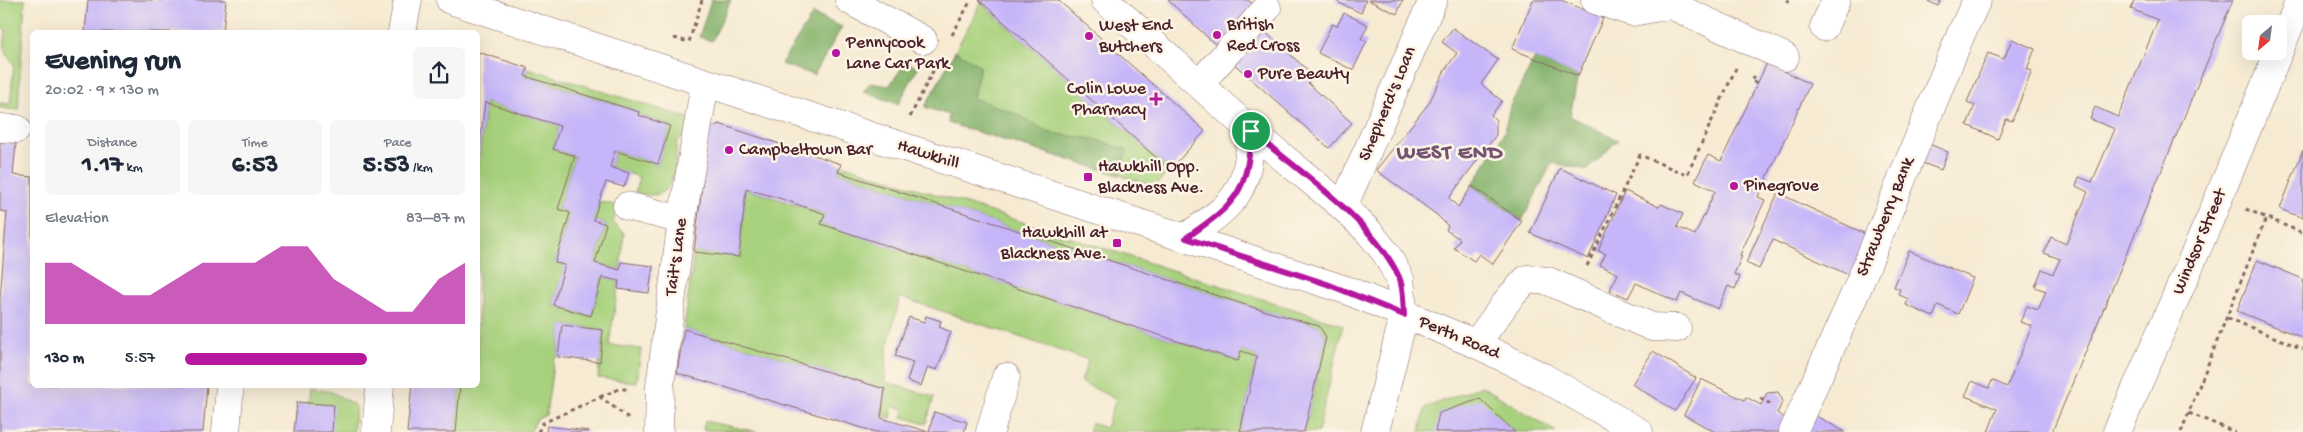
<!DOCTYPE html>
<meta charset="utf-8">
<style>
body{margin:0;font-family:"Gochi Hand",sans-serif;background:#f6f6f7;color:#1f2937;height:100vh;display:flex;flex-direction:column;font-size:19px;white-space:nowrap}
*{box-sizing:border-box;margin:0}
p{font-size:16px;color:#747a83}
.icon{flex:none;width:28px;height:28px;fill:none;stroke:currentColor;stroke-width:2;stroke-linecap:round;stroke-linejoin:round}
.map{position:relative;flex:1;overflow:hidden}
.side{position:absolute;left:30px;top:30px;width:450px;height:358px;display:flex;flex-direction:column;background:#fff;border-radius:8px;box-shadow:0 5px 20px #0002}
.side>*{flex:none}
.needle{width:32px;rotate:209deg}
.buttons{position:absolute;left:2242px;top:15px;display:grid;gap:10px}
.buttons a{display:grid;place-items:center;width:45px;height:45px;border-radius:8px;background:#fff;box-shadow:0 5px 20px #0002;font-size:25px}
.pin{position:absolute;display:grid;place-items:center;width:42px;height:42px;color:#fff;margin:-21px;border:2px solid #fff;border-radius:50%;box-shadow:0 1px 5px #0007}
.round{display:grid;place-items:center;flex:none;width:52px;height:52px;border-radius:8px;background:#f6f6f7}
.summary{display:flex;align-items:center;justify-content:space-between;height:85px;padding:0 15px}
h1{font-size:28px;font-weight:700;line-height:38px}
.figures{display:grid;grid-template-columns:repeat(3,1fr);gap:8px;height:85px;padding:5px 15px}
.figures div{display:grid;align-content:center;border-radius:8px;background:#f6f6f7;text-align:center}
.figures b{font-size:25px;font-weight:700}
.figures small{font-size:14px;font-weight:400}
.figures p{font-size:14px}
.chart{height:140px;padding:10px 15px}
.chart p{display:flex;justify-content:space-between}
.chart svg{width:100%;height:90px;margin-top:5px;fill:#b5179e;opacity:.7}
ul{padding:0 15px;list-style:none;font-size:16px}
li{display:grid;grid-template-columns:80px 60px 1fr;align-items:center;height:38px}
li i{height:12px;border-radius:6px;background:#b5179e}
.map>svg:first-child{display:block}
</style>
<div class="map">
<svg width="2303" height="432" viewBox="0 0 2303 432">
<rect width="100%" height="100%" fill="#fcf5e5"/>
<filter id="ink" filterUnits="userSpaceOnUse"><feTurbulence type="fractalNoise" baseFrequency=".02" numOctaves="2"/><feDisplacementMap in="SourceGraphic" scale="10" xChannelSelector="R" yChannelSelector="G"/><feConvolveMatrix kernelMatrix="1 2 1 2 8 2 1 2 1" color-interpolation-filters="sRGB"/></filter>
<filter id="wash" filterUnits="userSpaceOnUse"><feTurbulence type="fractalNoise" baseFrequency=".0096" numOctaves="4" result="noise"/><feDisplacementMap in="SourceGraphic" scale="20" xChannelSelector="R" yChannelSelector="G"/><feGaussianBlur stdDeviation="1.12" result="paint"/><feColorMatrix in="noise" values="0 0 0 0 0 0 0 0 0 0 0 0 0 0 0 0 0 1.4 0 .05"/><feComposite in="paint" operator="in"/></filter>
<g filter="url(#wash)">
<rect width="100%" height="100%" fill="#f6ead2"/>
<!-- green -->
<g fill="#a7d17d" stroke="#787854">
<polygon points="0,0 25,0 18,110 0,108 0,103 10,104 14,64 4,50 6,30 0,28"/>
<polygon points="981,3 1170,170 1155,186 948,123 949,115 925,107"/>
<path d="M528,68L691,119L688,135L677,141C675,170 676,206 635,192L639,177L610,167L615,151L658,164L670,126L638,115L639,112L525,76Z"/>
<polygon points="485,102 560,126 553,149 575,156 558,209 570,213 555,262 565,265 553,305 591,316 602,277 619,281 609,345 641,349 637,382 598,378 603,330 562,325 558,357 554,358 546,415 537,419 530,432 456,432 460,385 478,385 478,171"/>
<polygon points="841,164 1343,325 1318,432 1304,432 1326,337 1319,326 1255,308 838,172"/>
<polygon points="746,189 825,214 822,224 1237,361 1241,351 1257,356 1240,432 1088,432 1091,423 1106,428 1116,399 1081,382 1088,360 900,297 887,349 885,382 934,397 926,424 902,417 904,409 893,406 891,418 882,415 885,389 684,329 694,252 739,256"/>
<polygon points="599,201 618,206 613,223 624,233 620,270 595,263 606,224 593,220"/>
<polygon points="1482,386 1556,432 1420,432 1425,408"/>
<polygon points="310,388 332,392 356,406 353,432 332,432 308,403"/>
<polygon points="705,421 757,432 703,430"/>
</g>
<!-- forest -->
<g fill="#85b36c" stroke="#68694c">
<polygon points="711,0 731,0 712,41 699,37"/>
<polygon points="813,14 842,27 814,75 781,64"/>
<polygon points="956,51 980,66 973,98 1014,113 1050,133 1094,139 1127,150 1120,175 948,123 949,115 925,107"/>
<polygon points="1535,58 1578,76 1570,116 1618,140 1587,170 1552,163 1522,221 1472,186 1504,133 1510,106"/>
<polygon points="906,62 918,68 898,104 863,92 870,83 889,86"/>
</g>
<g id="blocks">
<!-- building -->
<g fill="#c6b5f9">
<polygon points="88,0 226,0 223,32 85,32"/>
<polygon points="979,0 1058,0 1205,131 1170,170"/>
<polygon points="1168,0 1248,0 1253,4 1220,49"/>
<polygon points="1333,0 1366,0 1361,13"/>
<polygon points="1368,0 1403,0 1397,14"/>
<polygon points="1533,0 1561,0 1603,18 1578,76 1512,49"/>
<polygon points="1926,0 1941,0 1938,6"/>
<polygon points="2134,0 2233,0 2052,432 1988,432 1997,409 1965,396 1972,381 1989,388 1992,380 2007,387 2032,326 2020,322 2027,306 2038,310 2046,291 2035,287 2042,269 2053,274 2060,259 2044,253 2051,237 2066,244 2088,192 2076,186 2079,177 2092,182 2115,129 2090,119 2095,107 2118,117 2158,20 2131,9"/>
<polygon points="1344,13 1368,25 1361,39 1367,41 1353,70 1318,53 1332,24 1337,26"/>
<polygon points="1453,28 1498,60 1481,84 1502,101 1491,115 1496,120 1496,135 1449,198 1458,207 1472,186 1522,221 1493,264 1479,254 1474,261 1454,248 1460,239 1446,230 1448,226 1437,215 1376,170 1429,103 1445,70 1457,53 1442,42"/>
<polygon points="1262,29 1314,76 1308,83 1352,123 1329,148 1232,62"/>
<polygon points="2012,39 2035,49 2027,69 2032,71 2012,121 2006,119 1998,139 1967,125 1975,105 1967,102 1988,53 2004,59"/>
<polygon points="478,52 528,68 525,76 639,112 638,115 670,126 658,164 615,151 610,167 629,173 624,187 606,182 593,220 606,224 595,263 620,270 621,262 653,266 649,293 618,289 619,281 602,277 591,316 553,305 565,265 555,263 570,213 558,209 575,156 553,149 560,126 485,102 478,158"/>
<polygon points="1767,63 1810,84 1758,197 1765,200 1740,255 1742,256 1734,274 1740,277 1735,289 1728,286 1718,309 1681,293 1677,302 1636,283 1628,298 1610,290 1618,274 1600,265 1606,254 1598,251 1625,191 1659,207 1661,204 1683,214 1677,227 1695,235 1715,191 1695,181 1708,155 1721,161"/>
<polygon points="719,124 841,164 838,172 1255,308 1319,326 1326,337 1304,432 1240,432 1257,356 1241,351 1238,361 821,224 825,214 776,197 746,189 739,257 694,252 709,129"/>
<polygon points="0,142 16,143 13,175 32,177 32,385 207,385 203,432 0,432 0,299 7,212 0,211"/>
<polygon points="1927,143 1948,152 1941,170 1920,162"/>
<polygon points="2303,150 2303,218 2280,209"/>
<polygon points="1560,168 1616,195 1588,259 1530,233"/>
<polygon points="1778,193 1872,237 1853,277 1773,240 1759,269 1746,263"/>
<polygon points="1909,251 1973,278 1958,314 1938,305 1933,317 1906,305 1908,299 1898,294 1900,289 1894,287"/>
<polygon points="2257,260 2303,279 2303,338 2237,311"/>
<polygon points="926,316 941,321 939,327 951,332 937,370 928,367 921,386 907,381 913,362 895,356 909,317 924,322"/>
<polygon points="562,325 603,330 600,362 558,357"/>
<polygon points="684,329 885,389 881,418 929,432 876,432 677,373"/>
<polygon points="1653,351 1696,378 1675,411 1632,384"/>
<polygon points="1701,379 1744,400 1746,397 1761,405 1767,393 1778,392 1783,401 1777,413 1790,421 1785,432 1715,432 1684,415"/>
<polygon points="412,385 460,385 456,432 407,432"/>
<polygon points="1480,399 1515,432 1435,432 1439,413"/>
<polygon points="297,402 334,405 332,432 294,432"/>
<polygon points="934,412 967,422 964,432 929,432"/>
<polygon points="1809,412 1845,432 1801,432"/>
<polygon points="547,426 589,431 589,432 546,432"/>
</g>
</g>
</g>
<g filter="url(#ink)">
<use href="#blocks" fill-opacity="0" stroke="#866665" stroke-width="1"/>
<g fill="none" stroke-linecap="round" stroke-linejoin="round">
<defs>
<g id="minor">
<polyline points="450,0 1349,291 1476,344 1543,377 1639,432"/>
<polyline points="849,0 923,40"/>
<polyline points="1105,0 1251,131 1343,207 1369,232 1386,253 1400,279 1404,315 1375,432"/>
<polyline points="1595,0 1632,12 1671,5 1785,57"/>
<polyline points="1824,27 1836,0"/>
<polyline points="402,32 408,0"/>
<polyline points="2279,51 2300,0"/>
<polyline points="1199,84 1267,8"/>
<polyline points="0,128 17,129"/>
<polyline points="627,206 682,220"/>
<polyline points="1343,207 1433,0"/>
<path d="M1186,237C1236,203 1248,193 1251,131"/>
<polyline points="1476,344 1510,297 1527,279 1548,281 1652,327 1677,328"/>
<polyline points="226,432 230,385"/>
<polyline points="376,432 380,385"/>
<polyline points="659,432 660,386 682,220 705,83"/>
<polyline points="990,432 1006,377"/>
<polyline points="1793,432 1857,289 1961,34 1977,0"/>
<polyline points="2117,432 2210,219 2279,51"/>
</g>
</defs>
<!-- minor casing -->
<use href="#minor" stroke="#866665" stroke-width="29"/>
<!-- path -->
<g stroke="#866665" stroke-width="3" stroke-dasharray="4 4" stroke-linecap="butt">
<polyline points="1786,0 1791,2 1792,0"/>
<polyline points="952,35 971,0"/>
<polyline points="674,38 689,42 702,0"/>
<polyline points="1754,76 1751,81 1757,83"/>
<polyline points="910,117 935,67"/>
<polyline points="2246,209 2303,233"/>
<polyline points="1587,266 1640,155 1687,175 1736,68"/>
<polyline points="2228,318 2303,349"/>
<polyline points="600,397 619,389 629,389"/>
<polyline points="1760,398 1772,405"/>
<polyline points="2189,413 2235,432"/>
<polyline points="538,432 543,423 600,397 630,419"/>
<polyline points="2181,432 2266,218"/>
</g>
<!-- minor -->
<use href="#minor" stroke="#fff" stroke-width="28"/>
</g>
</g>
<g fill="none" stroke-linecap="round" stroke-linejoin="round" filter="url(#ink)">
<defs>
<path id="route" d="M1251,131C1298,170 1374,222 1399,277C1404,288 1403,303 1404,315L1327,284L1186,238C1236,203 1248,193 1251,131Z"/>
</defs>
<!-- route casing -->
<use href="#route" stroke="#fff" stroke-width="10"/>
<!-- route -->
<use href="#route" stroke="#b5179e" stroke-width="6"/>
</g>
<!-- markers -->
<g fill="#b5179e" stroke="#fcf5e5" stroke-width="2">
<circle cx="1217" cy="35" r="5"/>
<circle cx="1089" cy="36" r="5"/>
<circle cx="836" cy="53" r="5"/>
<circle cx="1248" cy="74" r="5"/>
<path d="M1153.5 91.5h5v5h5v5h-5v5h-5v-5h-5v-5h5z"/>
<circle cx="729" cy="150" r="5"/>
<rect x="1083" y="172" width="10" height="10" rx="2.5"/>
<circle cx="1734" cy="186" r="5"/>
<rect x="1112" y="238" width="10" height="10" rx="2.5"/>
</g>
<g text-anchor="middle" dominant-baseline="central" stroke-width="5" stroke-linejoin="round" paint-order="stroke">
<!-- poi labels -->
<g font-size="18" fill="#4a1f2b" stroke="#fcf5e5" text-anchor="start">
<text x="1227" y="25">British<tspan x="1227" dy="21">Red Cross</tspan></text>
<text x="1099" y="26">West End<tspan x="1099" dy="21">Butchers</tspan></text>
<text x="846" y="43">Pennycook<tspan x="846" dy="21">Lane Car Park</tspan></text>
<text x="1258" y="74">Pure Beauty</text>
<text x="1146" y="89" text-anchor="end">Colin Lowe<tspan x="1146" dy="21">Pharmacy</tspan></text>
<text x="739" y="150">Campbeltown Bar</text>
<text x="1098" y="167">Hawkhill Opp.<tspan x="1098" dy="21">Blackness Ave.</tspan></text>
<text x="1744" y="186">Pinegrove</text>
<text x="1107" y="233" text-anchor="end">Hawkhill at<tspan x="1107" dy="21">Blackness Ave.</tspan></text>
</g>
<!-- street labels -->
<g font-size="18" fill="#4a1f2b" stroke="#fcf5e5">
<text transform="translate(1388 104) rotate(-67)">Shepherd's Loan</text>
<text transform="translate(928 155) rotate(18)">Hawkhill</text>
<text transform="translate(1886 217) rotate(-68)">Strawberry Bank</text>
<text transform="translate(2200 242) rotate(-67)">Windsor Street</text>
<text transform="translate(677 257) rotate(-82)">Tait's Lane</text>
<text transform="translate(1459 338) rotate(23)">Perth Road</text>
</g>
<!-- district labels -->
<g font-size="22" font-weight="bold" letter-spacing="1" fill="#755473" stroke="#fcf5e5">
<text x="1450" y="154">WEST END</text>
</g>
</g>
</svg>
<div class="buttons">
<a><svg class="needle" viewBox="-14 -14 28 28"><path d="M0-13l5 13h-10z" fill="#e53935"/><path d="M0 13l5-13h-10z" fill="#747a83"/></svg></a>
</div>
<div class="pin" style="left:1251px;top:131px;background:#1e9e55"><svg class="icon" aria-label="arrive" viewBox="0 0 24 24"><path d="M6 21V4h12l-3 4 3 4H6"/></svg></div>
<section class="side">
<div class="summary"><div><h1>Evening run</h1><p>20:02 · 9 × 130 m</p></div><a class="round"><svg class="icon" aria-label="share" viewBox="0 0 24 24"><path d="M12 15V3M7 8l5-5 5 5M5 13v7h14v-7"/></svg></a></div>
<div class="figures">
<div><p>Distance</p><b>1.17<small> km</small></b></div>
<div><p>Time</p><b>6:53</b></div>
<div><p>Pace</p><b>5:53<small> /km</small></b></div>
</div>
<div class="chart"><p><span>Elevation</span>83–87 m</p>
<svg viewBox="0 0 160 44" preserveAspectRatio="none"><path d="M0 44V14L10 14L20 22L30 30L40 30L50 22L60 14L70 14L80 14L90 6L100 6L110 22L120 30L130 38L140 38L150 22L160 14V44z"/></svg>
</div>
<ul>
<li><b>130 m</b>5:57<i style="width:65%"></i></li>
</ul>
</section>
</div>
